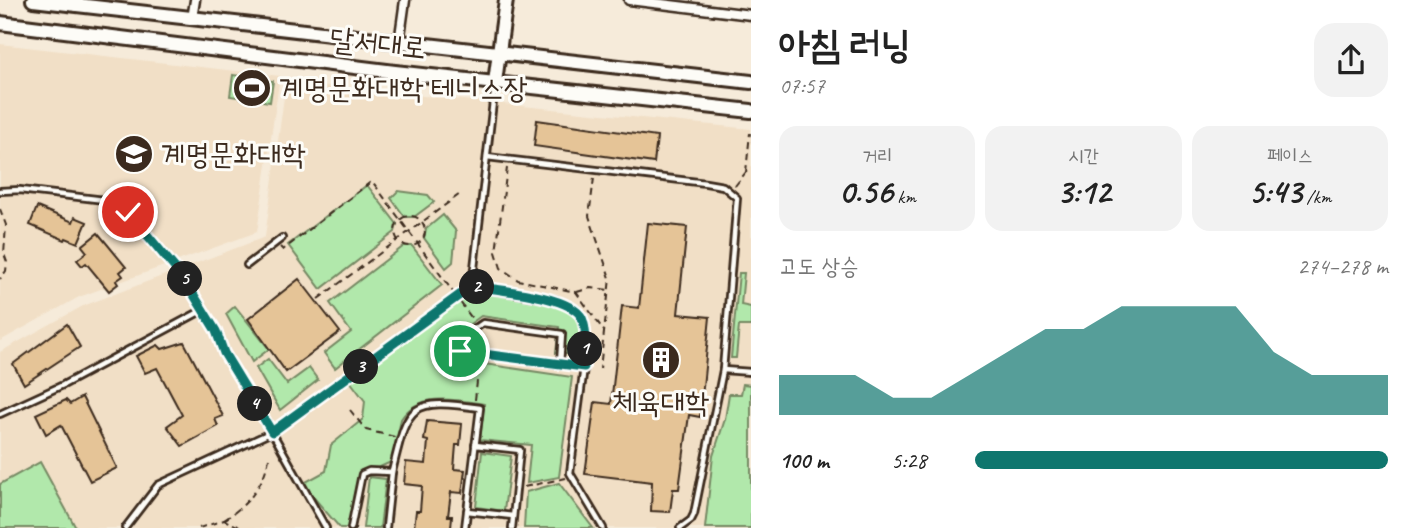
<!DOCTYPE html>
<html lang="ko">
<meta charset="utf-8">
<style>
body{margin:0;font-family:Caveat,"Poor Story",sans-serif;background:#f2f2f2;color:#222;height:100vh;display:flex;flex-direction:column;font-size:26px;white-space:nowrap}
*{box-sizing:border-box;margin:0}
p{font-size:23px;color:#767676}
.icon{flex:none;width:38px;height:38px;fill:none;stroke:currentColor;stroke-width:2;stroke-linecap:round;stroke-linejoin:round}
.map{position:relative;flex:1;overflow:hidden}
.panel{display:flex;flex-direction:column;background:#fff;width:665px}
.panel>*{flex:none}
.pin{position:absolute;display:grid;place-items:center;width:60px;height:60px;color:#fff;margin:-30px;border:4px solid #fff;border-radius:50%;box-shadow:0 2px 7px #0007}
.km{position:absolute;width:35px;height:35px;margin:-18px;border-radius:50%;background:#222;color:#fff;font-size:19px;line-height:35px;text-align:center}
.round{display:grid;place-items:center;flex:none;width:74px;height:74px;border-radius:21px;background:#f2f2f2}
.headline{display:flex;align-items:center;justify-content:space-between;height:119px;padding:0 28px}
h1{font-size:38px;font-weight:700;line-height:52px}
.metrics{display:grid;grid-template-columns:repeat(3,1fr);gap:10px;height:119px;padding:7px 28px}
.metrics div{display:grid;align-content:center;border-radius:18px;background:#f2f2f2;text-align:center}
.metrics b{font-size:35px;font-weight:700}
.metrics small{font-size:19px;font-weight:400}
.metrics p{font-size:19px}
.chart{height:196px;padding:14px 28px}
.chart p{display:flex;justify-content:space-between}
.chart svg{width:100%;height:126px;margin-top:7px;fill:#0f766e;opacity:.7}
ul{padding:0 28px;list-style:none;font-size:23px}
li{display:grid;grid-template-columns:112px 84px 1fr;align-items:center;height:52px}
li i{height:18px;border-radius:9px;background:#0f766e}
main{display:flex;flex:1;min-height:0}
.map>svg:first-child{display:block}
</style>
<main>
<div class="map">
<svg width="751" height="528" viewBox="0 0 751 528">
<rect width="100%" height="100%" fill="#f6ebda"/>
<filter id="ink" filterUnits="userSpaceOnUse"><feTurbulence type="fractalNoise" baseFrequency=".0143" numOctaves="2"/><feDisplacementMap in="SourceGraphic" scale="14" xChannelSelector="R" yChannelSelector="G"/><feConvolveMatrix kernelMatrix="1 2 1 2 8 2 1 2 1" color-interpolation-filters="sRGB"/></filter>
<g filter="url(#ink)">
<!-- built -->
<g fill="#f1dfc6">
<polygon points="0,44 280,76 257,232 79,297 0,341"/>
<polygon points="286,82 751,129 751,528 0,528 0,352 83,306 265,237"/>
</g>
<!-- green -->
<g fill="#b1e8ab" stroke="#768964" stroke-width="2">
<polygon points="233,75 273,81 270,102 230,96"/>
<polygon points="367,185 397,224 395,232 321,289 288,245"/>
<polygon points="398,191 428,195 434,202 414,217 405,217 391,198"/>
<polygon points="443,215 456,231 453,262 446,268 424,238 426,229"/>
<polygon points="404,246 412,246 442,285 335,368 324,353 351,332 330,303"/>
<polygon points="739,273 744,273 741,305 751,307 751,326 739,326 736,358 731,358"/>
<path d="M472,286L556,300L581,316L585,330L584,356L556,353L559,327L481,316L452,337L450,359L572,377L559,477L527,483L531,445L480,440L484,404C457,400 419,391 401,419L393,461L367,473L362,485L353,528H340L302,484L326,471L331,445L363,419L365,401L347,377Z"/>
<polygon points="235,306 269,349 252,362 226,314"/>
<polygon points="268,359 287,384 309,368 318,380 280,410 256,368"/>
<polygon points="743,384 751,385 751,528 705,528 713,456 725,419 729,394 741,394"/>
<polygon points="482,452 511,456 504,511 476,507"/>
<polygon points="40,462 76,528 0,528 0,484"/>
<polygon points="369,477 386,479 380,528 363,528"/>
<polygon points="559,483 593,528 524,528 526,492"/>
</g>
<!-- building -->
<g fill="#e5c497" stroke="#3b2a1e" stroke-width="2">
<polygon points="537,120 657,137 654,163 534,146"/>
<polygon points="37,207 73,222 75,217 87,222 78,243 66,238 65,240 30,225"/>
<polygon points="648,223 687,227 678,314 710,317 700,417 689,415 679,489 673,489 670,512 651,511 652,482 585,474 595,402 611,404 622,306 639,308"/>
<polygon points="98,233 126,267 120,272 123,276 116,281 118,284 109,291 86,263 82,266 77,260 87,252 82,246"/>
<polygon points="299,279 340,332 286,372 248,319"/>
<polygon points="67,324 80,347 24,384 13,364"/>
<polygon points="184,342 223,416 215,419 218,426 182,446 167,426 182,415 157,368 145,373 136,356 158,345 162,349"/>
<polygon points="82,397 117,468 90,481 61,425 46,434 36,414 66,400 70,404"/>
<polygon points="427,421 462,424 460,445 456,445 454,469 465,470 462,493 451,492 448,516 452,516 451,528 414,528 416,511 420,511 422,486 404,484 406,462 426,464 428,441 424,440"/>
</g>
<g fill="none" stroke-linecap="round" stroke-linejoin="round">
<defs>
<g id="lane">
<polyline points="495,84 472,286 556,300 576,310 581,316 585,330 584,367 570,473 603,528"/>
<polyline points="487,157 706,183 723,186 737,198 723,370 694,514 691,520 680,528"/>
<polyline points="0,191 20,190 113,201 128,212 184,279 216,331 224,353 272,432 326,528"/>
<polyline points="247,265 282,238"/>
<polyline points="560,364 562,334 483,323 461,338 460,351 584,367"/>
<polyline points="723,370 751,372"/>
<polyline points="0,414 63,385 203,310"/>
<polyline points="475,445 520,450 512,528"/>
<polyline points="467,511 513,516"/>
<polyline points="125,528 158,485 272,432 472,286"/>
<path d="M351,528L362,474L369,471L392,472C408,407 407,397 480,408L465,528"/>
<polyline points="386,528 392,472"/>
</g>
<g id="street">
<polyline points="629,0 751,15"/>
<polyline points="192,19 195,0"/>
<polyline points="399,43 405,0"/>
</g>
<g id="secondary">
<polyline points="33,0 751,82"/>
<polyline points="0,23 395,72 751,111"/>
<polyline points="495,82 506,0"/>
</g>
</defs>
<!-- lane casing -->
<use href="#lane" stroke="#3b2a1e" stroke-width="10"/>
<!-- street casing -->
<use href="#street" stroke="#3b2a1e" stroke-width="13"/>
<!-- secondary casing -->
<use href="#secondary" stroke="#3b2a1e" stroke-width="18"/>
<!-- path -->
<g stroke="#3b2a1e" stroke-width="2" stroke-dasharray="7 5" stroke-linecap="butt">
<polyline points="507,168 496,252 501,268 518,280 576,292 604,331"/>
<polyline points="746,172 750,133"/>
<polyline points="594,178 589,216 610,278 600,369"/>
<polyline points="735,186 746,172 751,172"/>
<polyline points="0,209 6,225 4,254 7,262 6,271 0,279"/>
<circle cx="410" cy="231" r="15"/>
<polyline points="280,247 283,250 372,181 453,292"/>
<polyline points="577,292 590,288 609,290"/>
<polyline points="318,299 460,194"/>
<polyline points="460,302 473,320"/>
<polyline points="475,400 479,363"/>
<polyline points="350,410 366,430 395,437"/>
<polyline points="524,487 566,478"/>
<path d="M224,520C248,504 263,487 269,458"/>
<polyline points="199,528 224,520 242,528"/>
</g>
<!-- lane -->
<use href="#lane" stroke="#fdfcf7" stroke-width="4.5"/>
<!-- street -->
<use href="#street" stroke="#fdfcf7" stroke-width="8"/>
<!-- secondary -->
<use href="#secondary" stroke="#fdfcf7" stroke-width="12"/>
</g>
</g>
<g fill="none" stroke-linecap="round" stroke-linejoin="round" filter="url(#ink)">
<defs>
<path id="route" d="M128,212L184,279L216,331L224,353L272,432L472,286C496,290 571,295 582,318C588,332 585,352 584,367L460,351"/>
</defs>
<!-- route casing -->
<use href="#route" stroke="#fff" stroke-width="14"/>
<!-- route -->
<use href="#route" stroke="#0f766e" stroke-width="9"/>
</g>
<!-- icons -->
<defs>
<symbol id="stadium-disc" viewBox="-11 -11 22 22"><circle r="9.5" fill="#3b2a1e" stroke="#fdfcf7"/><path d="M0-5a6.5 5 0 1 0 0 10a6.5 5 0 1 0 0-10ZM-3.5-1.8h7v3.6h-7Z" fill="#fff"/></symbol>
<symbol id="university-disc" viewBox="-11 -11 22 22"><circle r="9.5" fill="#3b2a1e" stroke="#fdfcf7"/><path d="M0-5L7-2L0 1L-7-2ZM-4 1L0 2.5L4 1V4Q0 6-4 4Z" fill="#fff"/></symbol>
<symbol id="building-disc" viewBox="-11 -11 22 22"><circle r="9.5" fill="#3b2a1e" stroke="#fdfcf7"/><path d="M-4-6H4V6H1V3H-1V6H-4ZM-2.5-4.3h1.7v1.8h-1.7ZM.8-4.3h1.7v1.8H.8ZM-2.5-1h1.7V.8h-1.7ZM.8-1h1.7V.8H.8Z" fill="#fff"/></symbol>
</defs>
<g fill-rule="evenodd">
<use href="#stadium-disc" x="230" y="66" width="44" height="44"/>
<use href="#university-disc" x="112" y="132" width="44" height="44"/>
<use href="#building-disc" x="639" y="338" width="44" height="44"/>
</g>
<g text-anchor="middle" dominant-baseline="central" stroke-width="6" stroke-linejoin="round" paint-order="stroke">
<!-- street labels -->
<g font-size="30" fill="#3b2a1e" stroke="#fdfcf7">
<text transform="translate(378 43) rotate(6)">달서대로</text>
</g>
<!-- poi labels -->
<g font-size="30" fill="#3b2a1e" stroke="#fdfcf7" text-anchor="start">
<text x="279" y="88">계명문화대학 테니스장</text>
<text x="161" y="154">계명문화대학</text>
<text x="661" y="402" text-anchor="middle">체육대학</text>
</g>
</g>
</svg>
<div class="pin" style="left:460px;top:351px;background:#1e9e55"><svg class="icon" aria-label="arrive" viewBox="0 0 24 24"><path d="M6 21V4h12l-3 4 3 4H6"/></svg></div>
<div class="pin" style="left:128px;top:212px;background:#d93025"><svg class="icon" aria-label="check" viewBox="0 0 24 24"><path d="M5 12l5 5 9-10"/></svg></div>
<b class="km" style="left:585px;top:349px">1</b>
<b class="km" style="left:477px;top:287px">2</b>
<b class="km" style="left:361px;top:367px">3</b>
<b class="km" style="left:255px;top:404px">4</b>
<b class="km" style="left:185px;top:279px">5</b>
</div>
<section class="panel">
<div class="headline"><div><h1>아침 러닝</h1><p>07:57</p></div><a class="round"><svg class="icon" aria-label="share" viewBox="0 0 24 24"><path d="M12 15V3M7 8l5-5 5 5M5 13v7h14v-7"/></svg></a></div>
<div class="metrics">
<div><p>거리</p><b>0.56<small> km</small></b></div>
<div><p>시간</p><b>3:12</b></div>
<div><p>페이스</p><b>5:43<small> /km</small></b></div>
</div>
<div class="chart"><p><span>고도 상승</span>274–278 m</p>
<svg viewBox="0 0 160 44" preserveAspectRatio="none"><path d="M0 44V30L10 30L20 30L30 38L40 38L50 30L60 22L70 14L80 14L90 6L100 6L110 6L120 6L130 22L140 30L150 30L160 30V44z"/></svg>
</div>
<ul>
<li><b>100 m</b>5:28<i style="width:100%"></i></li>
</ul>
</section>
</main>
